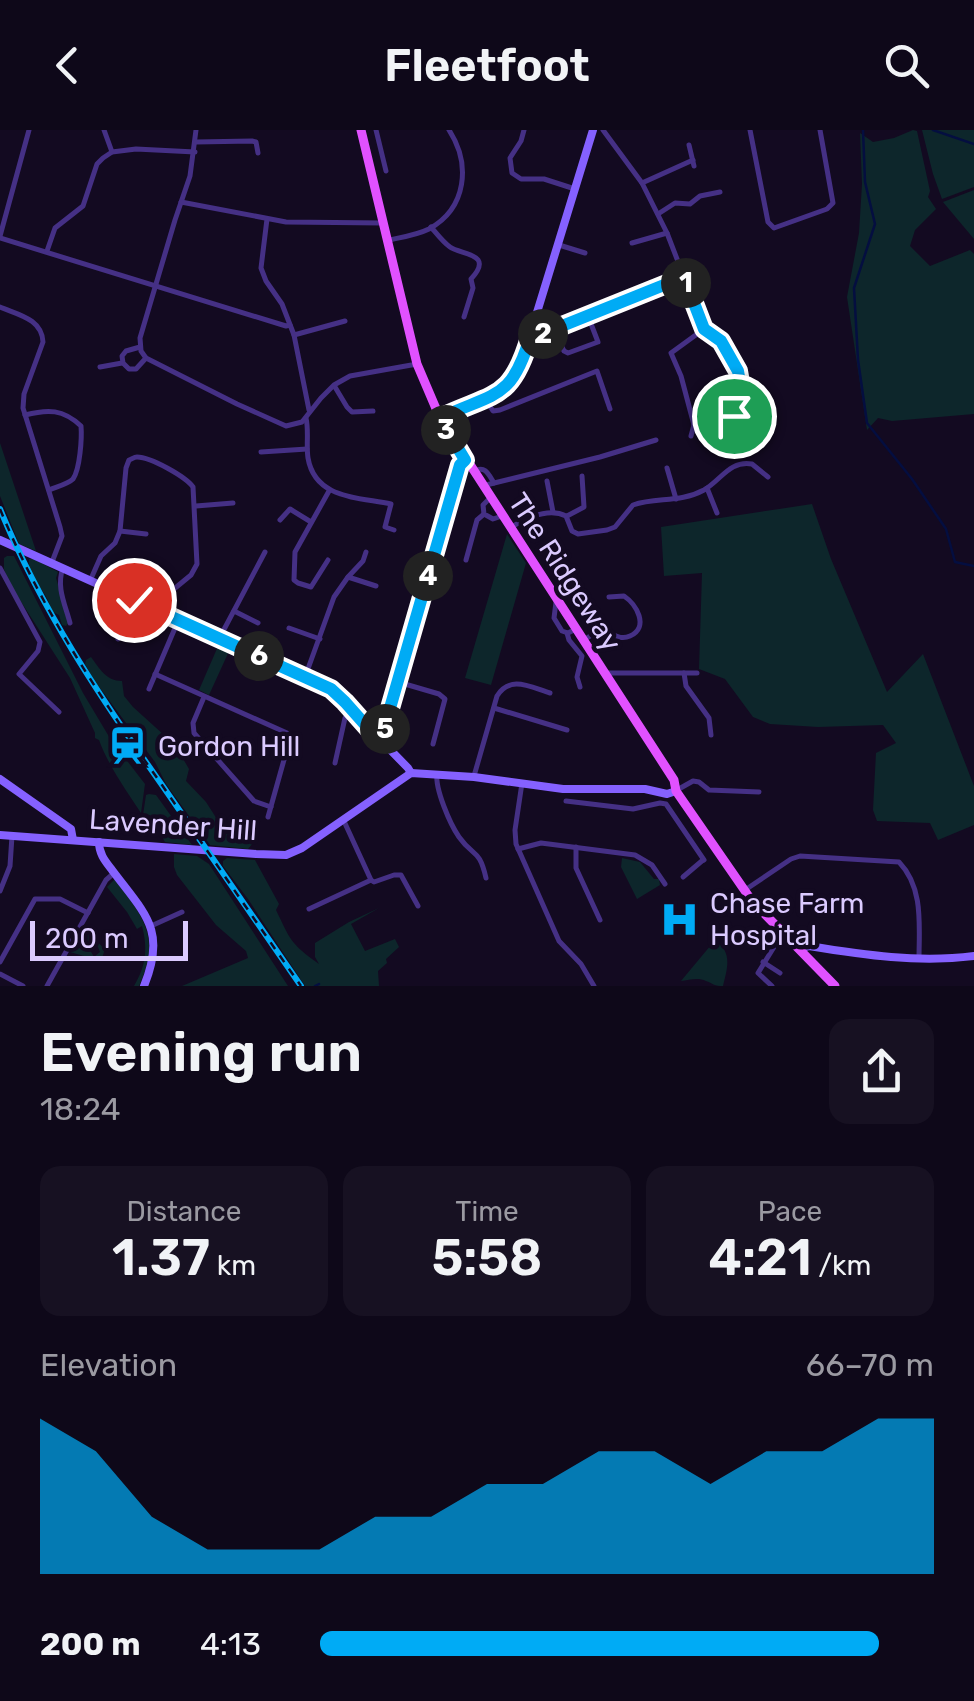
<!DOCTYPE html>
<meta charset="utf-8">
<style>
body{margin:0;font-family:Rubik,sans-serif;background:#171122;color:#f1f3f6;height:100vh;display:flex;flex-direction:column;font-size:38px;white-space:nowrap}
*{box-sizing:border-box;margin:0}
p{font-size:32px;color:#9b9aa2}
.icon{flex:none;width:55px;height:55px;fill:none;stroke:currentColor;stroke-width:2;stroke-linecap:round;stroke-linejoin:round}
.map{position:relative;height:856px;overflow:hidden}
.drawer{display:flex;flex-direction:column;background:#0e0819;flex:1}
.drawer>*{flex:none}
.scale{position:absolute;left:30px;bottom:25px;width:158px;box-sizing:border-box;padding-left:10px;border:5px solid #dbcaff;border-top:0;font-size:28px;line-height:35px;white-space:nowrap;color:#dbcaff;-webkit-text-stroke:8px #130a21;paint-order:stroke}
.pin{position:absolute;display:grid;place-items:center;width:85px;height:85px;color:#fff;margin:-42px;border:5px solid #fff;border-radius:50%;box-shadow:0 2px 10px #0007}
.km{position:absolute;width:50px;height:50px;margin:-25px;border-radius:50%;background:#222;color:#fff;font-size:28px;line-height:50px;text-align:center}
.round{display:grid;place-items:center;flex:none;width:105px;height:105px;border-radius:20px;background:#171122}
.head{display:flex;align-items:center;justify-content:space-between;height:170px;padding:0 40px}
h1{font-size:55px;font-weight:600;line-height:75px}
.figures{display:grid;grid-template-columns:repeat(3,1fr);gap:15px;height:170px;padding:10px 40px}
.figures div{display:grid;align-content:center;border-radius:20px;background:#171122;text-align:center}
.figures b{font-size:50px;font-weight:600}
.figures small{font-size:28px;font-weight:400}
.figures p{font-size:28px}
.chart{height:280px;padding:20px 40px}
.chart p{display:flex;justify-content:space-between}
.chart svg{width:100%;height:180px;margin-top:10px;fill:#00abf5;opacity:.7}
ul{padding:0 40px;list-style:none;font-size:32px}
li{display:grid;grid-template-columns:160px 120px 1fr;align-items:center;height:75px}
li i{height:25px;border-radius:12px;background:#00abf5}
header{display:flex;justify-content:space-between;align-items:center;height:130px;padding:0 40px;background:#0e0819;font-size:45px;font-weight:600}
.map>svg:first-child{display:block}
</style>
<header><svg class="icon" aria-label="back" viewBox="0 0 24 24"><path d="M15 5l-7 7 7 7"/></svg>Fleetfoot<svg class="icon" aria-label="search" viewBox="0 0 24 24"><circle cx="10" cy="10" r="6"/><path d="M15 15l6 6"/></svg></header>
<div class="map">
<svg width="974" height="856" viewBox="0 0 974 856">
<rect width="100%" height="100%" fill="#130a21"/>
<!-- green -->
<g fill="#0d262b">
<polygon points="913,0 917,1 930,61 928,67 936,79 915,100 910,116 930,136 970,120 974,124 974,284 892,291 878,288 867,300 847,167 859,103 862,54 860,3 873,12 894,8"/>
<polygon points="922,0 974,0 974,57 942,69 933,44"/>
<polygon points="974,60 974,109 943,72"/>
<polygon points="0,313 36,421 19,414 0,366"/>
<polygon points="812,374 831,429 887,562 923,524 974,656 974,695 938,710 930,693 877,691 873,680 876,623 896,613 883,595 818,597 770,594 753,587 725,549 699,539 702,443 664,446 661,397"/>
<polygon points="507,404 526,433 491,555 465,548"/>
<path d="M7,426H14L83,563L111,610L145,654L141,683C127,662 107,633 99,610L95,608V603L70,548L9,453L4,439V428Z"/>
<path d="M29,429H34L58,442L56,448L69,492L66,496L62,495L59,485L51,481C49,461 27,449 29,429Z"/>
<polygon points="219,514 230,519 209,565 199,560"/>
<path d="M91,527C100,539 106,551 122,551L124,566L133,577L175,615L189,639L186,651L206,672L222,697L239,708L253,713L248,719L210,715L166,654L155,632L94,550L85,534L86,530Z"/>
<polygon points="149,664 156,665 192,715 165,712 149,685 143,685 146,665"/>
<polygon points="174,724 197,726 209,734 288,856 182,856 248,828 246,821 216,795 177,745 174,737"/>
<path d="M227,728L255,730L279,774L276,780C291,811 290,813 319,834L315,827V813L349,792L379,778L351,794L365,821L395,809L399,817L386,829L387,833L378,841L379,856H305L248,769L223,736V731Z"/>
<polygon points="622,728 640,732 654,749 659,749 660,755 637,769 621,737"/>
<path d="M115,749C143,787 162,808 139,856H134C146,836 148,819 142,796L137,799L127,782L107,757Z"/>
<polygon points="84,800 105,819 101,831 70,822 76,813 90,820 94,827 100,822 98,817 92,817 79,810"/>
<path d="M716,812C733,822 727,840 723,856C714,856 714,854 706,851C698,847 689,850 681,851L711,815Z"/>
</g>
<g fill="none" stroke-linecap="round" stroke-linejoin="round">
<!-- stream -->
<g stroke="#040e40" stroke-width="2.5">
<polyline points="863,0 865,52 875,94 854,158 858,230 867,293 912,349 946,399 955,432 974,436"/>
<polyline points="933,0 974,14"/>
<polyline points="315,856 319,854"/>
</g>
<!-- street -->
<g stroke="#453085" stroke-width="5">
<polyline points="104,0 112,22"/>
<polyline points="196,0 190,46 175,90 140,208 141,221 146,228 237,274 286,296 302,292 321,268 334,255 350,246 417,234"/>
<polyline points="376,0 386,41"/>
<polyline points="524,0 521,11 510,28 512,43 521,49 544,49 575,59"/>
<polyline points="603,0 642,53 667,103 704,199 721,211 730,225 738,241 745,282"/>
<polyline points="750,0 768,92 774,98 827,79 833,73 820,0"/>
<polyline points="196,12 252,11 256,12 258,23"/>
<polyline points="689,15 694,36"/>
<polyline points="642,53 693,30"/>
<polyline points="181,72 286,92 383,93"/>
<polyline points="658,84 675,73 690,74 700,66 720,62"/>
<polyline points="267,89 261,138 266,151 282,174 294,205 309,280"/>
<path d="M431,97C437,104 443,112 450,117C461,125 495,123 471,149L473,158L464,187"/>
<polyline points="0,106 29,0"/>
<polyline points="0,108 286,196 290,195"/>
<path d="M389,110C403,107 417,105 429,99C467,78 471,34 449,0"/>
<polyline points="632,113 667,103"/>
<polyline points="559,115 585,123"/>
<polyline points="47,121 55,98 83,76 97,34 103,28 112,22 136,19 195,22"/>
<path d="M0,177C19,185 42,189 43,212L24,264L23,278L60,397L62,406L52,432"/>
<polyline points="704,199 671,223 681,246 694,295 708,294 745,282 770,279"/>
<polyline points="553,200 564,221 568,223 598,212 588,186"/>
<polyline points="294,205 345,191"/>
<polyline points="531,205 538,205 553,200 684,147"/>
<polyline points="140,217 126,221 122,226 123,233 129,239 136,239 146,228"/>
<polyline points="100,237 122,233"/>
<polyline points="335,257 347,277 352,282 373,281"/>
<polyline points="486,270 493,281 500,280 597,241 610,279"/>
<path d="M25,285C48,279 63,279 81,296C82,308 80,339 73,349C68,354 56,357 49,360"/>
<path d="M306,288C309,301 306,315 308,328C315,369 358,367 391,374L385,397L394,400"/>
<polyline points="691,306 694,295"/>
<polyline points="261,322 307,319"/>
<polyline points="667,338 676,369"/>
<path d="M475,341C485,335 489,345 494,353"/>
<polyline points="547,351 553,382"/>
<polyline points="486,355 600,327 656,310"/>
<polyline points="707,358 717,383"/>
<polyline points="490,368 483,375 484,384 493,389 502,386"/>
<polyline points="196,376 233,373"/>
<polyline points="567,386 584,377 582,346"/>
<polyline points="280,390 290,379 311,392"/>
<path d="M510,398C526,388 548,377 566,386L572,401L578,404L607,400L615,397L633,375C657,367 680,373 704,360C721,350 730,330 752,334L768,347"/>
<polyline points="120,401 146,404"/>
<polyline points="328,430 311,457 298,453 294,450 295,422 329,361"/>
<polyline points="466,430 477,390 484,384"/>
<polyline points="0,438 40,512 38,521 19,544 59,582"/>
<path d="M63,438C56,457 65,474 70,493"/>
<polyline points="348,447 376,456"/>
<path d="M90,451L101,426L115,413L120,401L126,338L129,330C132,329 134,327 137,327C151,327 186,347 193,357L197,434L191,445L174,459L162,483"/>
<polyline points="556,472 554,488 562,501 568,503 576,499"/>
<polyline points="234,481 258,493"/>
<polyline points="289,498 320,509"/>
<polyline points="567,503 569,510 582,526 577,547 580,557"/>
<polyline points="220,507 265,422"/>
<polyline points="118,509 134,471"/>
<path d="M583,510C586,509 596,502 598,502C610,499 617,512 630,506C650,497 636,474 624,466L609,467"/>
<polyline points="605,543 697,543"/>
<polyline points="684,543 686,556 709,588 711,605"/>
<polyline points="155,544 287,603 289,612 268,687"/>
<polyline points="305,547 334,467 348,447 363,431 366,422"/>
<polyline points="398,552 439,564 445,569 433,614"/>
<polyline points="149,559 178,491"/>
<polyline points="204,567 193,593 194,603 254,671 271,677"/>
<polyline points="494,578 567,600"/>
<polyline points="335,633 345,588 352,579"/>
<path d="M437,644C435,659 450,694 459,707C474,728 479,718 486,748"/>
<path d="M474,646L497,566C510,545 530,557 550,563"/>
<polyline points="522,653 515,700 516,714 559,811 581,834 594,856"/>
<polyline points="677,660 693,651 699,652 709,660 759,662"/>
<polyline points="566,671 633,679 660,673 666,674 704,730"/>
<polyline points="343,689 371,750 374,752 394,745 401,745 418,776"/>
<polyline points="576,717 576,738 600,790"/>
<polyline points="518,719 541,713 635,725 652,735 665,754"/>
<polyline points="683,747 703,730"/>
<path d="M745,760L791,729L800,726L899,732C924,758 919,796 919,829"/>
<polyline points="0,761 10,736 12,706"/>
<polyline points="309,779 371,750"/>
<polyline points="151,796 182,782"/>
<polyline points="0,832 35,769 60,769 88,783"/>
<polyline points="763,832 780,843"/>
<polyline points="0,844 23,856"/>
<polyline points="47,856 106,750 114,743"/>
<polyline points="772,856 758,843 782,804"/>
</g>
<!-- secondary -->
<g stroke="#8561ff" stroke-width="8">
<path d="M440,288C469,274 498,269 519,241L593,0"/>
<polyline points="0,410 331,559 408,638 411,643"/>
<polyline points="377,608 384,599 461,335 465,330"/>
<polyline points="0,649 71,699 73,710"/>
<polyline points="0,705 256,724 286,725 302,718 411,643 474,647 563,659 645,659 667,664 676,661"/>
<path d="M99,712C99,724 105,731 112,740C145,784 167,800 144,856"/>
<path d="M800,819L809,816C864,825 918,833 974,826"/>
</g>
<!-- primary -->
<polyline stroke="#e151ff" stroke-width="9" points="361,0 417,234 440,288 674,650 676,661 752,771 835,856"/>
<defs>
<path id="rail" d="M0,379C41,479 100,567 162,655C208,722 254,789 301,856"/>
</defs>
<!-- rail casing -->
<use href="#rail" stroke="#00abf5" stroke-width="6"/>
<!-- rail -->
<use href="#rail" stroke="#130a21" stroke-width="2.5" stroke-dasharray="8" stroke-linecap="butt"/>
</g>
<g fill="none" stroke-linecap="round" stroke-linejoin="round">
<defs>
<path id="route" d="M134,470L331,559L345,572L377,608L384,599L460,335L465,330L440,288C495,262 512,271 531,204L538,205L547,202L684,147L704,199L721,211L738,241L745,282L734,286"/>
</defs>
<!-- route casing -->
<use href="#route" stroke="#fff" stroke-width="20"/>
<!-- route -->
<use href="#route" stroke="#00abf5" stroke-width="12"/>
</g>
<!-- icons -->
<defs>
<symbol id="station-bare" viewBox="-9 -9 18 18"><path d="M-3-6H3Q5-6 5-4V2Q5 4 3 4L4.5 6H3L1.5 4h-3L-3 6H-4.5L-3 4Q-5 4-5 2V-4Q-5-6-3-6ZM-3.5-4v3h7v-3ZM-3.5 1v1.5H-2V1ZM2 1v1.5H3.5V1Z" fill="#00abf5" stroke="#130a21" stroke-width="2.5" paint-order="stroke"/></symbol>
<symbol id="hospital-bare" viewBox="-9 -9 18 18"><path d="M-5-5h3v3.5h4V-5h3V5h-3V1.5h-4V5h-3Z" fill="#00abf5" stroke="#130a21" stroke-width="2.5" paint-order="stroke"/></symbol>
</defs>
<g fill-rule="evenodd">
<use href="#station-bare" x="100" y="588" width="55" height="55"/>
<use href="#hospital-bare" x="652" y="762" width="55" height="55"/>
</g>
<g text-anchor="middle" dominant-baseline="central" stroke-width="9" stroke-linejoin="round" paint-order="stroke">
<!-- street labels -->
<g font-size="28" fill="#dbcaff" stroke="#130a21">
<text transform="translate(565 442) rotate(57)">The Ridgeway</text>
<text transform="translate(173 695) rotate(4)">Lavender Hill</text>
</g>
<!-- poi labels -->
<g font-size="28" fill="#dbcaff" stroke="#130a21" text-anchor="start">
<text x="158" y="616">Gordon Hill</text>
<text x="710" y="773">Chase Farm<tspan x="710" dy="32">Hospital</tspan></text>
</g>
</g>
</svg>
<div class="scale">200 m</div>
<div class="pin" style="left:734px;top:286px;background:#1e9e55"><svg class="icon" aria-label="arrive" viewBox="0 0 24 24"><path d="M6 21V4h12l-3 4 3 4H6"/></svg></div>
<div class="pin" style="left:134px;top:470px;background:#d93025"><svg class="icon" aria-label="check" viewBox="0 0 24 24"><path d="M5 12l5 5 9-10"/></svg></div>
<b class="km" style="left:686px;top:153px">1</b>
<b class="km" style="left:543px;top:204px">2</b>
<b class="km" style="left:446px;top:300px">3</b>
<b class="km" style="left:428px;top:446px">4</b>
<b class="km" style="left:385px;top:599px">5</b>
<b class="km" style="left:259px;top:526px">6</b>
</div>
<section class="drawer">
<div class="head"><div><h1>Evening run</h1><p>18:24</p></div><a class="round"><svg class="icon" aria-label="share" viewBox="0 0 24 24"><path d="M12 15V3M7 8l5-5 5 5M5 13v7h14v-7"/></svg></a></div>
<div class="figures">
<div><p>Distance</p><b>1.37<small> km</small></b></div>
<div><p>Time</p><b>5:58</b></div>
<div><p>Pace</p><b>4:21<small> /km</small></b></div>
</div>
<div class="chart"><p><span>Elevation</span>66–70 m</p>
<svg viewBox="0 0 160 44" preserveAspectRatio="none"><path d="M0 44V6L10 14L20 30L30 38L40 38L50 38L60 30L70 30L80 22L90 22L100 14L110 14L120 22L130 14L140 14L150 6L160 6V44z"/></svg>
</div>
<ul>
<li><b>200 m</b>4:13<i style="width:91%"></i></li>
</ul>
</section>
